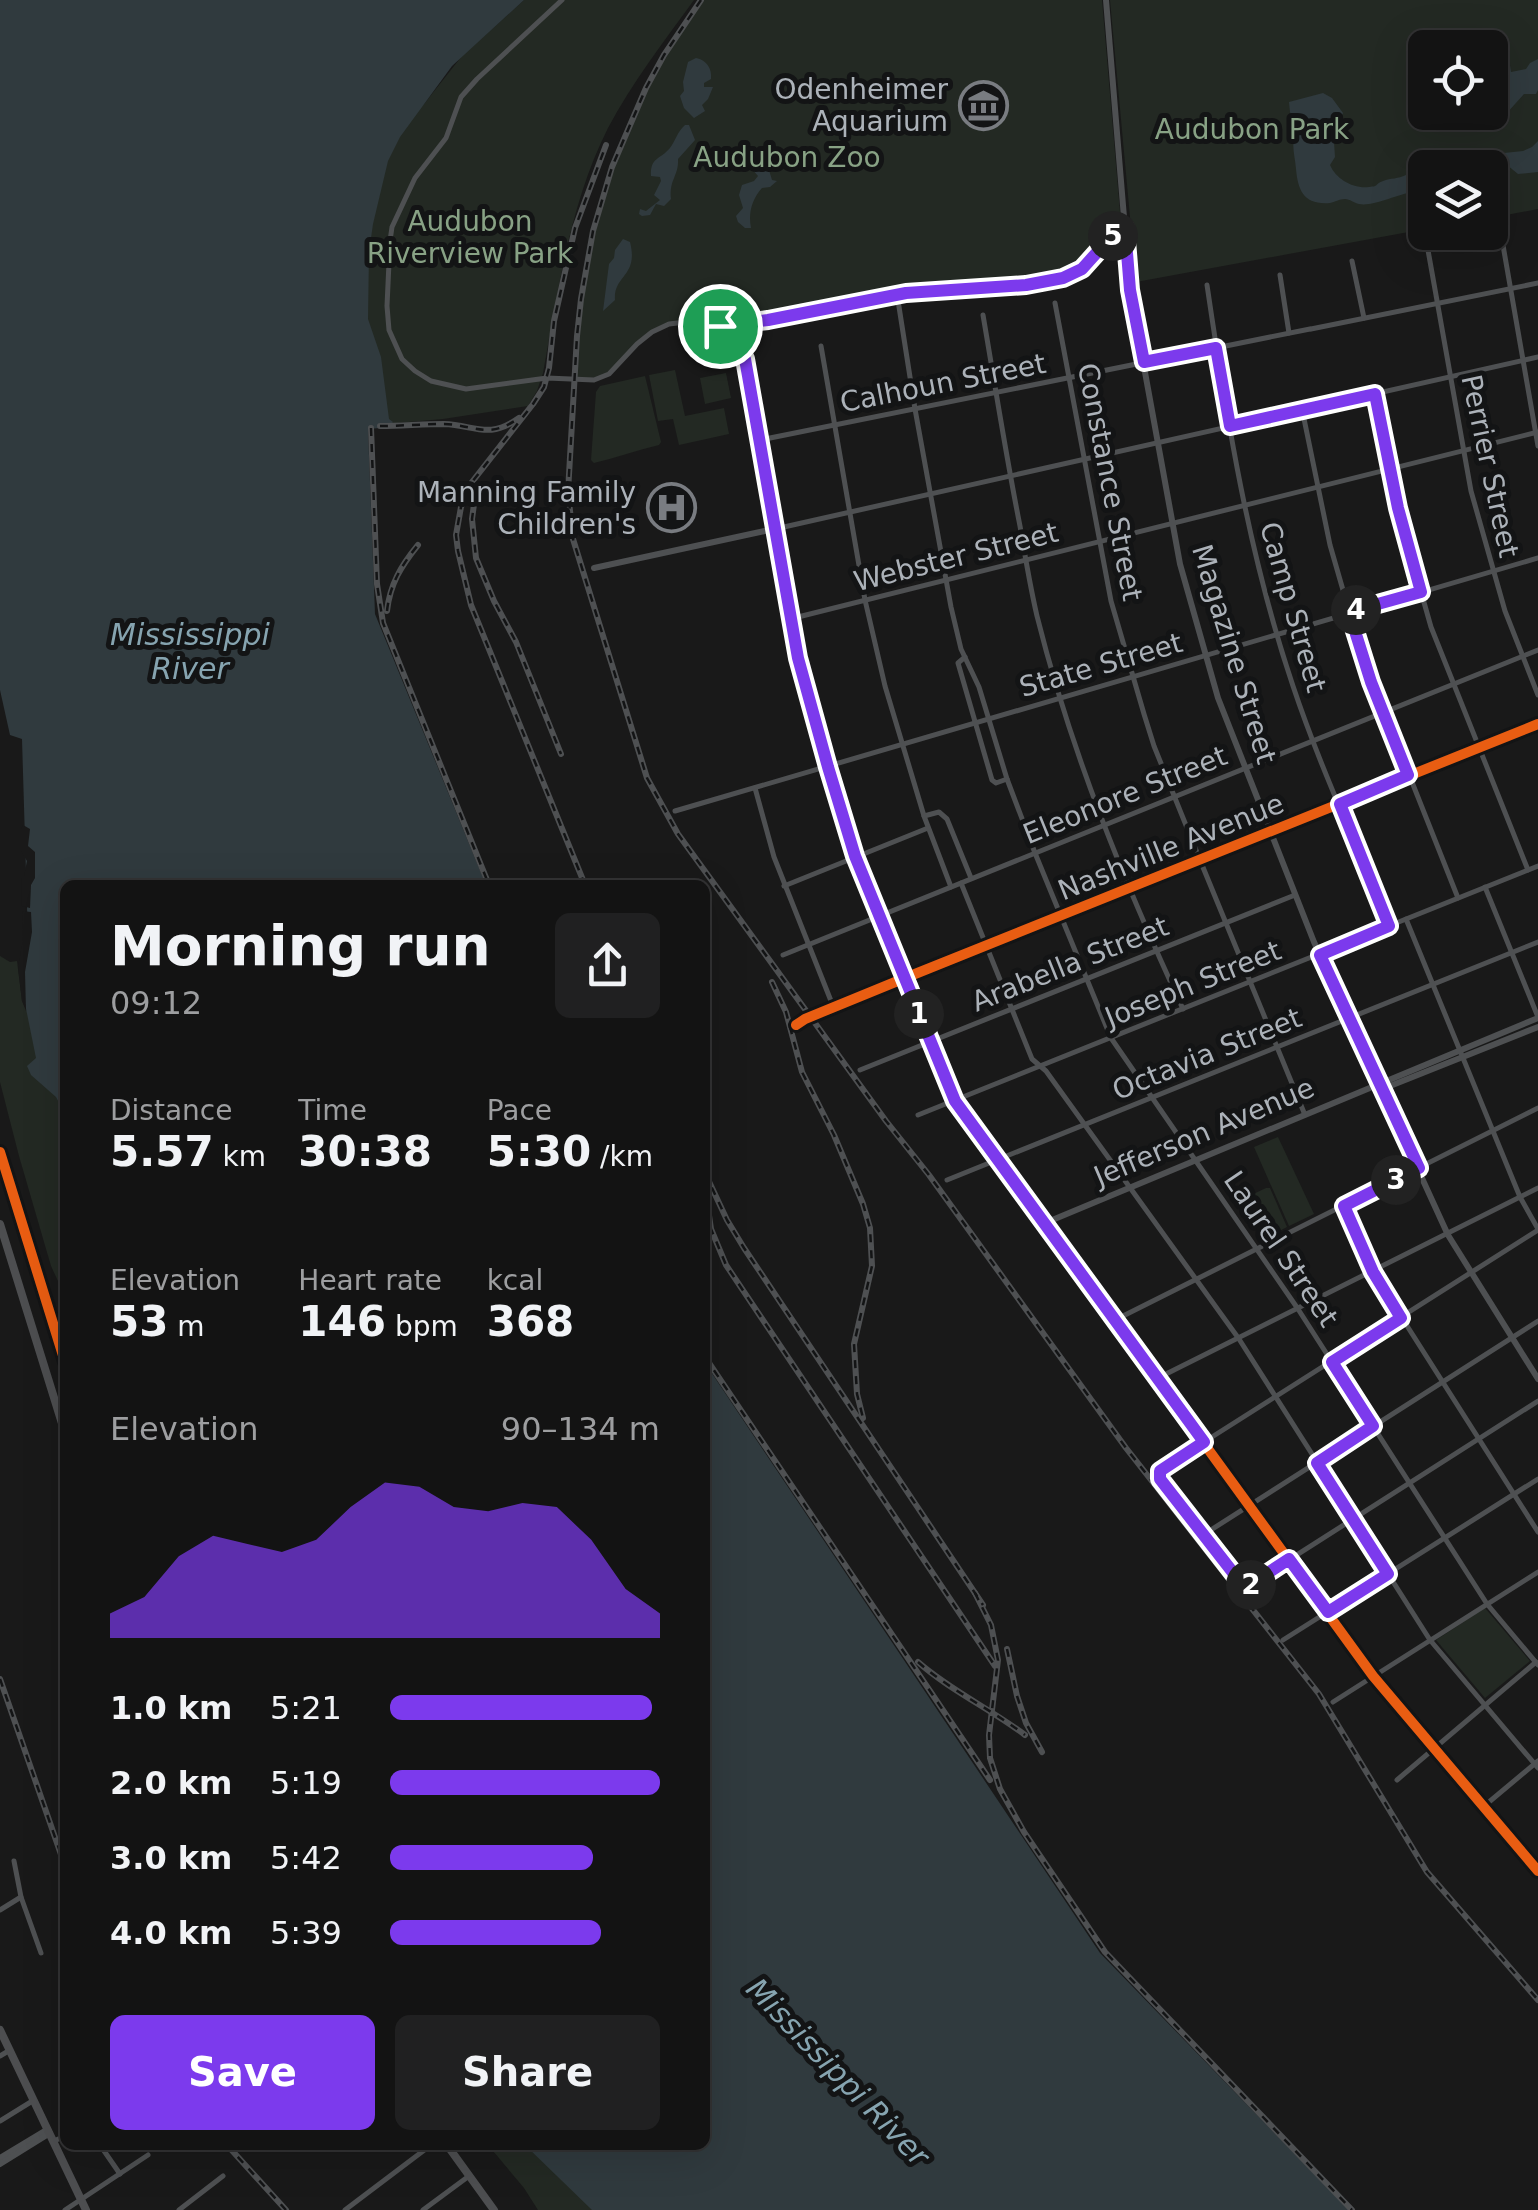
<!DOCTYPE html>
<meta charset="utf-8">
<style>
body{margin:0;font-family:"DejaVu Sans",sans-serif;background:#202021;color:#f1f3f6;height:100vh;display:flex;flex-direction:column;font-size:38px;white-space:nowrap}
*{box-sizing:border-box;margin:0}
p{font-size:32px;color:#9d9ea0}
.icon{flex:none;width:55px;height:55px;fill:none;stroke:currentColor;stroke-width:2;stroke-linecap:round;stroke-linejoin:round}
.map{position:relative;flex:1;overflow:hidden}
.sheet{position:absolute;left:60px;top:880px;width:650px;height:1270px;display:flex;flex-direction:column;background:#131313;border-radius:15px;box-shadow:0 10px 40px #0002,0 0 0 2px #323233}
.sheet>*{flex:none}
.controls{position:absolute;left:1408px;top:30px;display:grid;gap:20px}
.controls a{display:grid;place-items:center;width:100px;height:100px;border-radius:15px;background:#131313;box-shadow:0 10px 40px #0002,0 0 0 2px #323233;font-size:50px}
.pin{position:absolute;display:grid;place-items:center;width:85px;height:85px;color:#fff;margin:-42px;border:5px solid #fff;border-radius:50%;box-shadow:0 2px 10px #0007}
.km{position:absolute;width:50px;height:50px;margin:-25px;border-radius:50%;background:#222;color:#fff;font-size:28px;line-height:50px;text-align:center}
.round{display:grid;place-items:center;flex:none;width:105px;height:105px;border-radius:15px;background:#202021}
.headline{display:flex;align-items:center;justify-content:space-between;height:170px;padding:0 50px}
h1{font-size:55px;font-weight:600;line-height:75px}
.stats{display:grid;grid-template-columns:repeat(3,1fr);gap:15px;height:170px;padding:10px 50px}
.stats div{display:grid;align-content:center}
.stats b{font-size:42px;font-weight:600}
.stats small{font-size:28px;font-weight:400}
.stats p{font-size:28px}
.chart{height:280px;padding:20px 50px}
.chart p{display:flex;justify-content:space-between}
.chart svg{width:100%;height:180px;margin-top:10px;fill:#7c3aed;opacity:.7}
.cta{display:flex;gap:20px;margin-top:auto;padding:20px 50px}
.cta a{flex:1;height:115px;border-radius:15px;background:#7c3aed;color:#fff;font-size:40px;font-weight:600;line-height:115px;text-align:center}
.cta a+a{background:#202021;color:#f1f3f6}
ul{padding:0 50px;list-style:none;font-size:32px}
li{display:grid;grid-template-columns:160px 120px 1fr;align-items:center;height:75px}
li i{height:25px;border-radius:12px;background:#7c3aed}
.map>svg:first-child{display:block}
</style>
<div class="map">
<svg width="1538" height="2210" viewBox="0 0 1538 2210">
<rect width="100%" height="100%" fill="#191919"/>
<!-- green -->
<g fill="#232923" fill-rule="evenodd">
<path d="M524,0H694C664,41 632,83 608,128C570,203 558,291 543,373L537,391L528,406L443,419L386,424L341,277L353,174L424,104L462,56Z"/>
<path d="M701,0H1102L1121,224L1116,234L1082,269L1047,282L897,294L809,312L719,326L686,322L669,324L652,332L609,374L594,380L575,379C584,231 614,122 701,0Z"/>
<path d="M1110,0H1538V209L1490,218V168H1425V229L1136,282ZM1425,48H1490V112H1425Z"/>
<polygon points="675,370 685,416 724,408 729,434 679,445 673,419 658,421 649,375"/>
<polygon points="726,373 731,398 705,404 700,378"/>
<path d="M645,376L661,442L659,445C637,450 616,458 594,463L591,460L596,392L600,386Z"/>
<polygon points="0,956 10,962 17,961 22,1001 65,1087 65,1279 58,1281 51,1266 19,1156 0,1082"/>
<polygon points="1278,1137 1314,1214 1289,1226 1254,1147"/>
<polygon points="1266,1188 1270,1188 1287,1227 1264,1239 1245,1198"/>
<polygon points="1485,1608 1530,1661 1485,1698 1436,1640"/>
<polygon points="488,2145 541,2145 600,2210 538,2210 524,2188"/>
</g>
<!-- water -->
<g fill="#303a3e">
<polygon points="0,0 524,0 452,66 400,137 388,161 373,224 369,252 368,319 381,357 389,419 393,422 391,424 383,424 380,428 368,429 375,614 486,885 65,885 65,1114 56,1097 31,1075 27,1066 36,1058 21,984 28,940 22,739 10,735 0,690"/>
<path d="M696,58C707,60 712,69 711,79L704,83V87H713L708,99L702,105L705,111L694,118L684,108L680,96L684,91L683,82L688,62Z"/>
<polygon points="1490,59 1509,59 1511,72 1526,69 1530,63 1538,59 1538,90 1536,94 1524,94 1506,114 1498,116 1490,106"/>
<path d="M1323,93L1332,98L1343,113L1337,126L1340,138L1334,142L1335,157L1330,165C1336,179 1353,189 1369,187C1380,186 1373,185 1383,181C1391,178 1398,179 1406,175C1417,168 1426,158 1437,151L1448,156L1495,151L1504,153L1523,151L1532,147L1538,141V172L1518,174L1507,165L1501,166L1490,177V168H1425V178L1413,192C1398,194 1372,207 1359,204C1354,203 1350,199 1345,199C1339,199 1335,202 1330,203C1304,205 1298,191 1296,169C1295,155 1290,144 1297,131L1290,112L1289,102Z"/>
<path d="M685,125H689L695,140L678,159C679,176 669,179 671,199L664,206L656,204L650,215L642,216L639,214L640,209L646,211L660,200L654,195L661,181L660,177L651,176C650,157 660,160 670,148C676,140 677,132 685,125Z"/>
<path d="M749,154L769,170L772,180L777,181L770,187L762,188C752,199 748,213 751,228H745L738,222L736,216L743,208L739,195L742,185L754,181L758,176L745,161Z"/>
<path d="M623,239L630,242C639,277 613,275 615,300L603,311L609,264L614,258L615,250Z"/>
<polygon points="705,1363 1100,1953 1349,2210 592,2210 525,2145 705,2145"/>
</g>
<!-- pier -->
<g fill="#191919">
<polygon points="23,825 30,829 28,846 35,852 35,878 31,885 30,908 22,906 21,878 24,876 27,861 21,851 21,829"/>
<polygon points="22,911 31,912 32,932 25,972 26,1011 22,1001 18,967 23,940"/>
</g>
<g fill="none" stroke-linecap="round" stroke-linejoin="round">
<!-- minor -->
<g stroke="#4e5052" stroke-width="5">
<polyline points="562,0 477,79 461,97 446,138 415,178 392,227 390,241 387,306 389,330 402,359 415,371 431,381 466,389 547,378 594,380 609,374 637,344 652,332 669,324 686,322 719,326 750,323 905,293 954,291 1047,282 1072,275 1082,269 1109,239 1125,228"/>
<polyline points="1500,228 1538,446"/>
<polyline points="1426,239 1471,491 1505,611 1538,695"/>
<polyline points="1352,261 1364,318"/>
<polyline points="1280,275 1289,333"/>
<path d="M1207,285C1227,421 1249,556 1293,686C1320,767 1357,846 1389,926"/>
<polyline points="897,294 915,409 951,607 961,649 979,687 1007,779 1035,853 1111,1038 1298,1309 1487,1604 1538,1665"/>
<polyline points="1055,303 1111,601 1144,714 1154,746 1200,860 1305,1115"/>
<path d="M983,315C995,385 1006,456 1020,526C1025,556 1030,586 1037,616C1071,752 1124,882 1183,1009"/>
<polyline points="1311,329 1538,283"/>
<polyline points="821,346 865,600 885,686 924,816 939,812 947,819 971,878"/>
<polyline points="1375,395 1397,507 1431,627 1528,870"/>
<polyline points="1302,409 1330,545 1362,656 1458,898"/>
<polyline points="760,440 1310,329"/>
<polyline points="775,529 1538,357"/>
<polyline points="790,619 1538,432"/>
<polyline points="965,657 958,663 992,780 996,783 1007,779"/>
<polyline points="755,788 774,857 833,1006"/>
<polyline points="675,811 1538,558"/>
<polyline points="924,816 951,887"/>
<polyline points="961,883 1032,1059 1046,1071 1239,1339 1430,1640 1538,1768"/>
<polyline points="784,886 928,828"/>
<polyline points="1485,887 1538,1017"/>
<polyline points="1406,919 1520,1197 1538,1229"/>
<polyline points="783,955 1538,650"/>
<polyline points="821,1013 1538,724"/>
<polyline points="860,1070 1295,895"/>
<polyline points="918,1115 1538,866"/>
<polyline points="947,1180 1538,942"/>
<polyline points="1344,1206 1376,1277 1538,1532"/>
<polyline points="1538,1230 1204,1442 1160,1471 1158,1476 1245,1588 1538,1401"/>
<polyline points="1115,1320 1538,1108"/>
<polyline points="1158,1378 1538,1188"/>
<polyline points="1203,1535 1538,1321"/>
<polyline points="1283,1640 1538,1479"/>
<polyline points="1333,1702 1538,1572"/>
<polyline points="1397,1780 1536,1662"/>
<polyline points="1483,1807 1538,1761"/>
<polyline points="14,1861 21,1897 41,1953"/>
<polyline points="0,1910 21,1897"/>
<polyline points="0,2056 10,2050"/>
<polyline points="0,2121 34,2100"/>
<polyline points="54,2141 65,2136"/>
<polyline points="100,2145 120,2174"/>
<polyline points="65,2210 148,2155"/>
<polyline points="179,2210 223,2176"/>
<polyline points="345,2210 431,2145"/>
<polyline points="423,2210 469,2176"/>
</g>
<!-- tertiary -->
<g stroke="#4e5052" stroke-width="6">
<polyline points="1106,0 1130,290 1180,564 1218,698 1314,942 1448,1235 1538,1379"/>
<polyline points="719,326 733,337 745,359 798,658 828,767 855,856 955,1101 1373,1676 1538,1871"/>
<polyline points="733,337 736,331 741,329 750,336"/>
<polyline points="745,358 750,336 768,320"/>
<polyline points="594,568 774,529"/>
<polyline points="1381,1084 1390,1086 1538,1027"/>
<polyline points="1045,1223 1538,1018"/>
<polyline points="0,2158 48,2129"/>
<polyline points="0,2164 50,2133"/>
</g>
<!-- secondary -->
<g stroke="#4d4e50" stroke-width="8">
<polyline points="0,1224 65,1433"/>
<polyline points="0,2030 86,2210"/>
<polyline points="447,2145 494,2210"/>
</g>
<defs>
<g id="rail">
<polyline points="701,0 664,55 646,88 612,167 593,231 581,299 577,336 568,492 573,539 647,778 678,834 886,1121 929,1175 1126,1448 1319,1694 1427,1872 1538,2000"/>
<path d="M380,426C401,426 423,424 444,424C475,425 488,440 519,418"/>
<polyline points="371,428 377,584 383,623 489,885"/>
<polyline points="475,497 472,519 476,558 494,601 516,642 561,754"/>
<path d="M387,611C390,584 401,566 418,545"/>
<polyline points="585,885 471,605 458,551 456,535 461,507 472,482 533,404 544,387 549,368 554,321 575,228 606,145"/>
<polyline points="772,982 786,1012 802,1072 834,1135 863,1204 870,1228 872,1266 854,1344 857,1394 863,1418"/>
<polyline points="705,1173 727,1220 744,1248 983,1605"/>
<polyline points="706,1195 711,1229 726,1265 995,1666"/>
<polyline points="705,1357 990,1780"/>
<polyline points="975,1593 991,1625 998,1660 989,1735 990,1758 1000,1789 1024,1832 1105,1952 1352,2210"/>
<polyline points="1007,1649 1017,1696 1026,1723 1042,1752"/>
<path d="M918,1662C951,1691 991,1709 1025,1735"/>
<polyline points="0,1679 65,1866"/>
<polyline points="227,2145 286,2210"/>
</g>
</defs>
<!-- rail casing -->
<use href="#rail" stroke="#4e5052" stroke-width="6"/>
<!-- rail -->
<use href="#rail" stroke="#131415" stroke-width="2.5" stroke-dasharray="8" stroke-linecap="butt"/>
<defs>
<g id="cycleway">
<polyline points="719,326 733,337 745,359 798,658 828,767 855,856 955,1101 1373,1676 1538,1871"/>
<polyline points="796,1025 805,1019 905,978 1538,724"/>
<polyline points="0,1152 65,1362"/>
</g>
</defs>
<!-- cycleway casing -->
<use href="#cycleway" stroke="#131415" stroke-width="16"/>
<!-- cycleway -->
<use href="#cycleway" stroke="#e95d12" stroke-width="10"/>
</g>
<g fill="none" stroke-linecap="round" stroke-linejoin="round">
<defs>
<polygon id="route" points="1125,228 1130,290 1144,362 1216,348 1230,426 1375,394 1398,508 1421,592 1349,612 1371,682 1408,775 1340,804 1389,926 1320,955 1419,1168 1344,1206 1373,1272 1401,1318 1332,1362 1373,1426 1317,1463 1388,1574 1328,1612 1289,1559 1245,1588 1160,1479 1160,1471 1204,1442 955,1101 855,856 828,767 798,658 745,359 733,337 720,326 768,320 906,293 1026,285 1063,278 1082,269 1109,239"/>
</defs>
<!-- route casing -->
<use href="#route" stroke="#fff" stroke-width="20"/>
<!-- route -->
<use href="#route" stroke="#7c3aed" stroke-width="12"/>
</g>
<!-- icons -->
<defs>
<symbol id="museum-ring" viewBox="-11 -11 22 22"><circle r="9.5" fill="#131415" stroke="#797c81" stroke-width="1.5"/><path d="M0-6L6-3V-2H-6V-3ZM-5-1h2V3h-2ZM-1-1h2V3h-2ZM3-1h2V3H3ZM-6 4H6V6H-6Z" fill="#797c81"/></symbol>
<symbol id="hospital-ring" viewBox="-11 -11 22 22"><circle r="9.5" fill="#131415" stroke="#797c81" stroke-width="1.5"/><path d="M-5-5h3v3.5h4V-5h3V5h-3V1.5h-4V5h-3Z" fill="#797c81"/></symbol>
</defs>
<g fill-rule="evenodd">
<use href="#museum-ring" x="956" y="78" width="55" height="55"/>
<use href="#hospital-ring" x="644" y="480" width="55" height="55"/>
</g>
<g text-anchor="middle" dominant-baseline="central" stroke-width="10" stroke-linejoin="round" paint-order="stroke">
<!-- poi labels -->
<g font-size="28" fill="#acb2b9" stroke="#131415" text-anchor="end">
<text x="948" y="89">Odenheimer<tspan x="948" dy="32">Aquarium</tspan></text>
<text x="636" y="492">Manning Family<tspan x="636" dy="32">Children's</tspan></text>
</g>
<!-- park labels -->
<g font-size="28" fill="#88a285" stroke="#131415">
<text x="1252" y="129">Audubon Park</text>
<text x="787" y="157">Audubon Zoo</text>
<text x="470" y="221">Audubon<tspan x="470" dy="32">Riverview Park</tspan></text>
</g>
<!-- street labels -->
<g font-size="28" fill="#acb2b9" stroke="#131415">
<text transform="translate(943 383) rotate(-11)">Calhoun Street</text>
<text transform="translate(1490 466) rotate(78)">Perrier Street</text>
<text transform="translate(1110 482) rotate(79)">Constance Street</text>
<text transform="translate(956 557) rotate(-14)">Webster Street</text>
<text transform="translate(1293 607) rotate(74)">Camp Street</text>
<text transform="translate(1234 654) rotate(73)">Magazine Street</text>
<text transform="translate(1101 665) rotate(-16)">State Street</text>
<text transform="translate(1125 795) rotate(-22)">Eleonore Street</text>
<text transform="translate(1171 847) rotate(-22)">Nashville Avenue</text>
<text transform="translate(1070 964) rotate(-22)">Arabella Street</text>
<text transform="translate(1193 984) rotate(-22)">Joseph Street</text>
<text transform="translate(1207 1054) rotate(-22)">Octavia Street</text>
<text transform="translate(1204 1132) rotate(-23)">Jefferson Avenue</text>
<text transform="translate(1281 1249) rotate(56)">Laurel Street</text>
</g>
<!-- water labels -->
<g font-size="30" font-style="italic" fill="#86a4b0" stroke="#131415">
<text x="190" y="634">Mississippi<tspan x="190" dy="34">River</tspan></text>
<text transform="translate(838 2072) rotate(46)">Mississippi River</text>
</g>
</g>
</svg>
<div class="controls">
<a><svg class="icon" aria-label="locate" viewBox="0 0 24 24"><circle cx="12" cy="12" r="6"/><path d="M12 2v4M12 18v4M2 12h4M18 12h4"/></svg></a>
<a><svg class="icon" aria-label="layers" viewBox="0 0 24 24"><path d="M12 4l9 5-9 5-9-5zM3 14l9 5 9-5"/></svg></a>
</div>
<div class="pin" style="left:720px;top:326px;background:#1e9e55"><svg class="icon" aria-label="arrive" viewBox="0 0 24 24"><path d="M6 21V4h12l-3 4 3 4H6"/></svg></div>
<b class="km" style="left:919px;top:1014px">1</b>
<b class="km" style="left:1251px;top:1585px">2</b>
<b class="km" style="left:1396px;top:1180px">3</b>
<b class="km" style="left:1356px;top:610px">4</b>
<b class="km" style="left:1113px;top:236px">5</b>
<section class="sheet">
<div class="headline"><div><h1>Morning run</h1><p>09:12</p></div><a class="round"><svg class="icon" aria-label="share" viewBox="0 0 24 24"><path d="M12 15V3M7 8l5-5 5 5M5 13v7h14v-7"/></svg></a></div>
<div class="stats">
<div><p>Distance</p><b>5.57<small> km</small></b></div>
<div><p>Time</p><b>30:38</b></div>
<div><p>Pace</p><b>5:30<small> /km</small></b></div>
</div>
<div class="stats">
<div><p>Elevation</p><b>53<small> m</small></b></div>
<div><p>Heart rate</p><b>146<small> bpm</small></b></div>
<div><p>kcal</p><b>368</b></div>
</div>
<div class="chart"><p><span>Elevation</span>90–134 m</p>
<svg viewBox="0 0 160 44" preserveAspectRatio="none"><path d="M0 44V38L10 34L20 24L30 19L40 21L50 23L60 20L70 12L80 6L90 7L100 12L110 13L120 11L130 12L140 20L150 32L160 38V44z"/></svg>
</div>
<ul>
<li><b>1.0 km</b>5:21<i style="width:97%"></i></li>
<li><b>2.0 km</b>5:19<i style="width:100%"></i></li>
<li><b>3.0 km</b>5:42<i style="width:75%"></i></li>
<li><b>4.0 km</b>5:39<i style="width:78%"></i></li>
</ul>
<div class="cta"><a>Save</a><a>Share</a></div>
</section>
</div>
